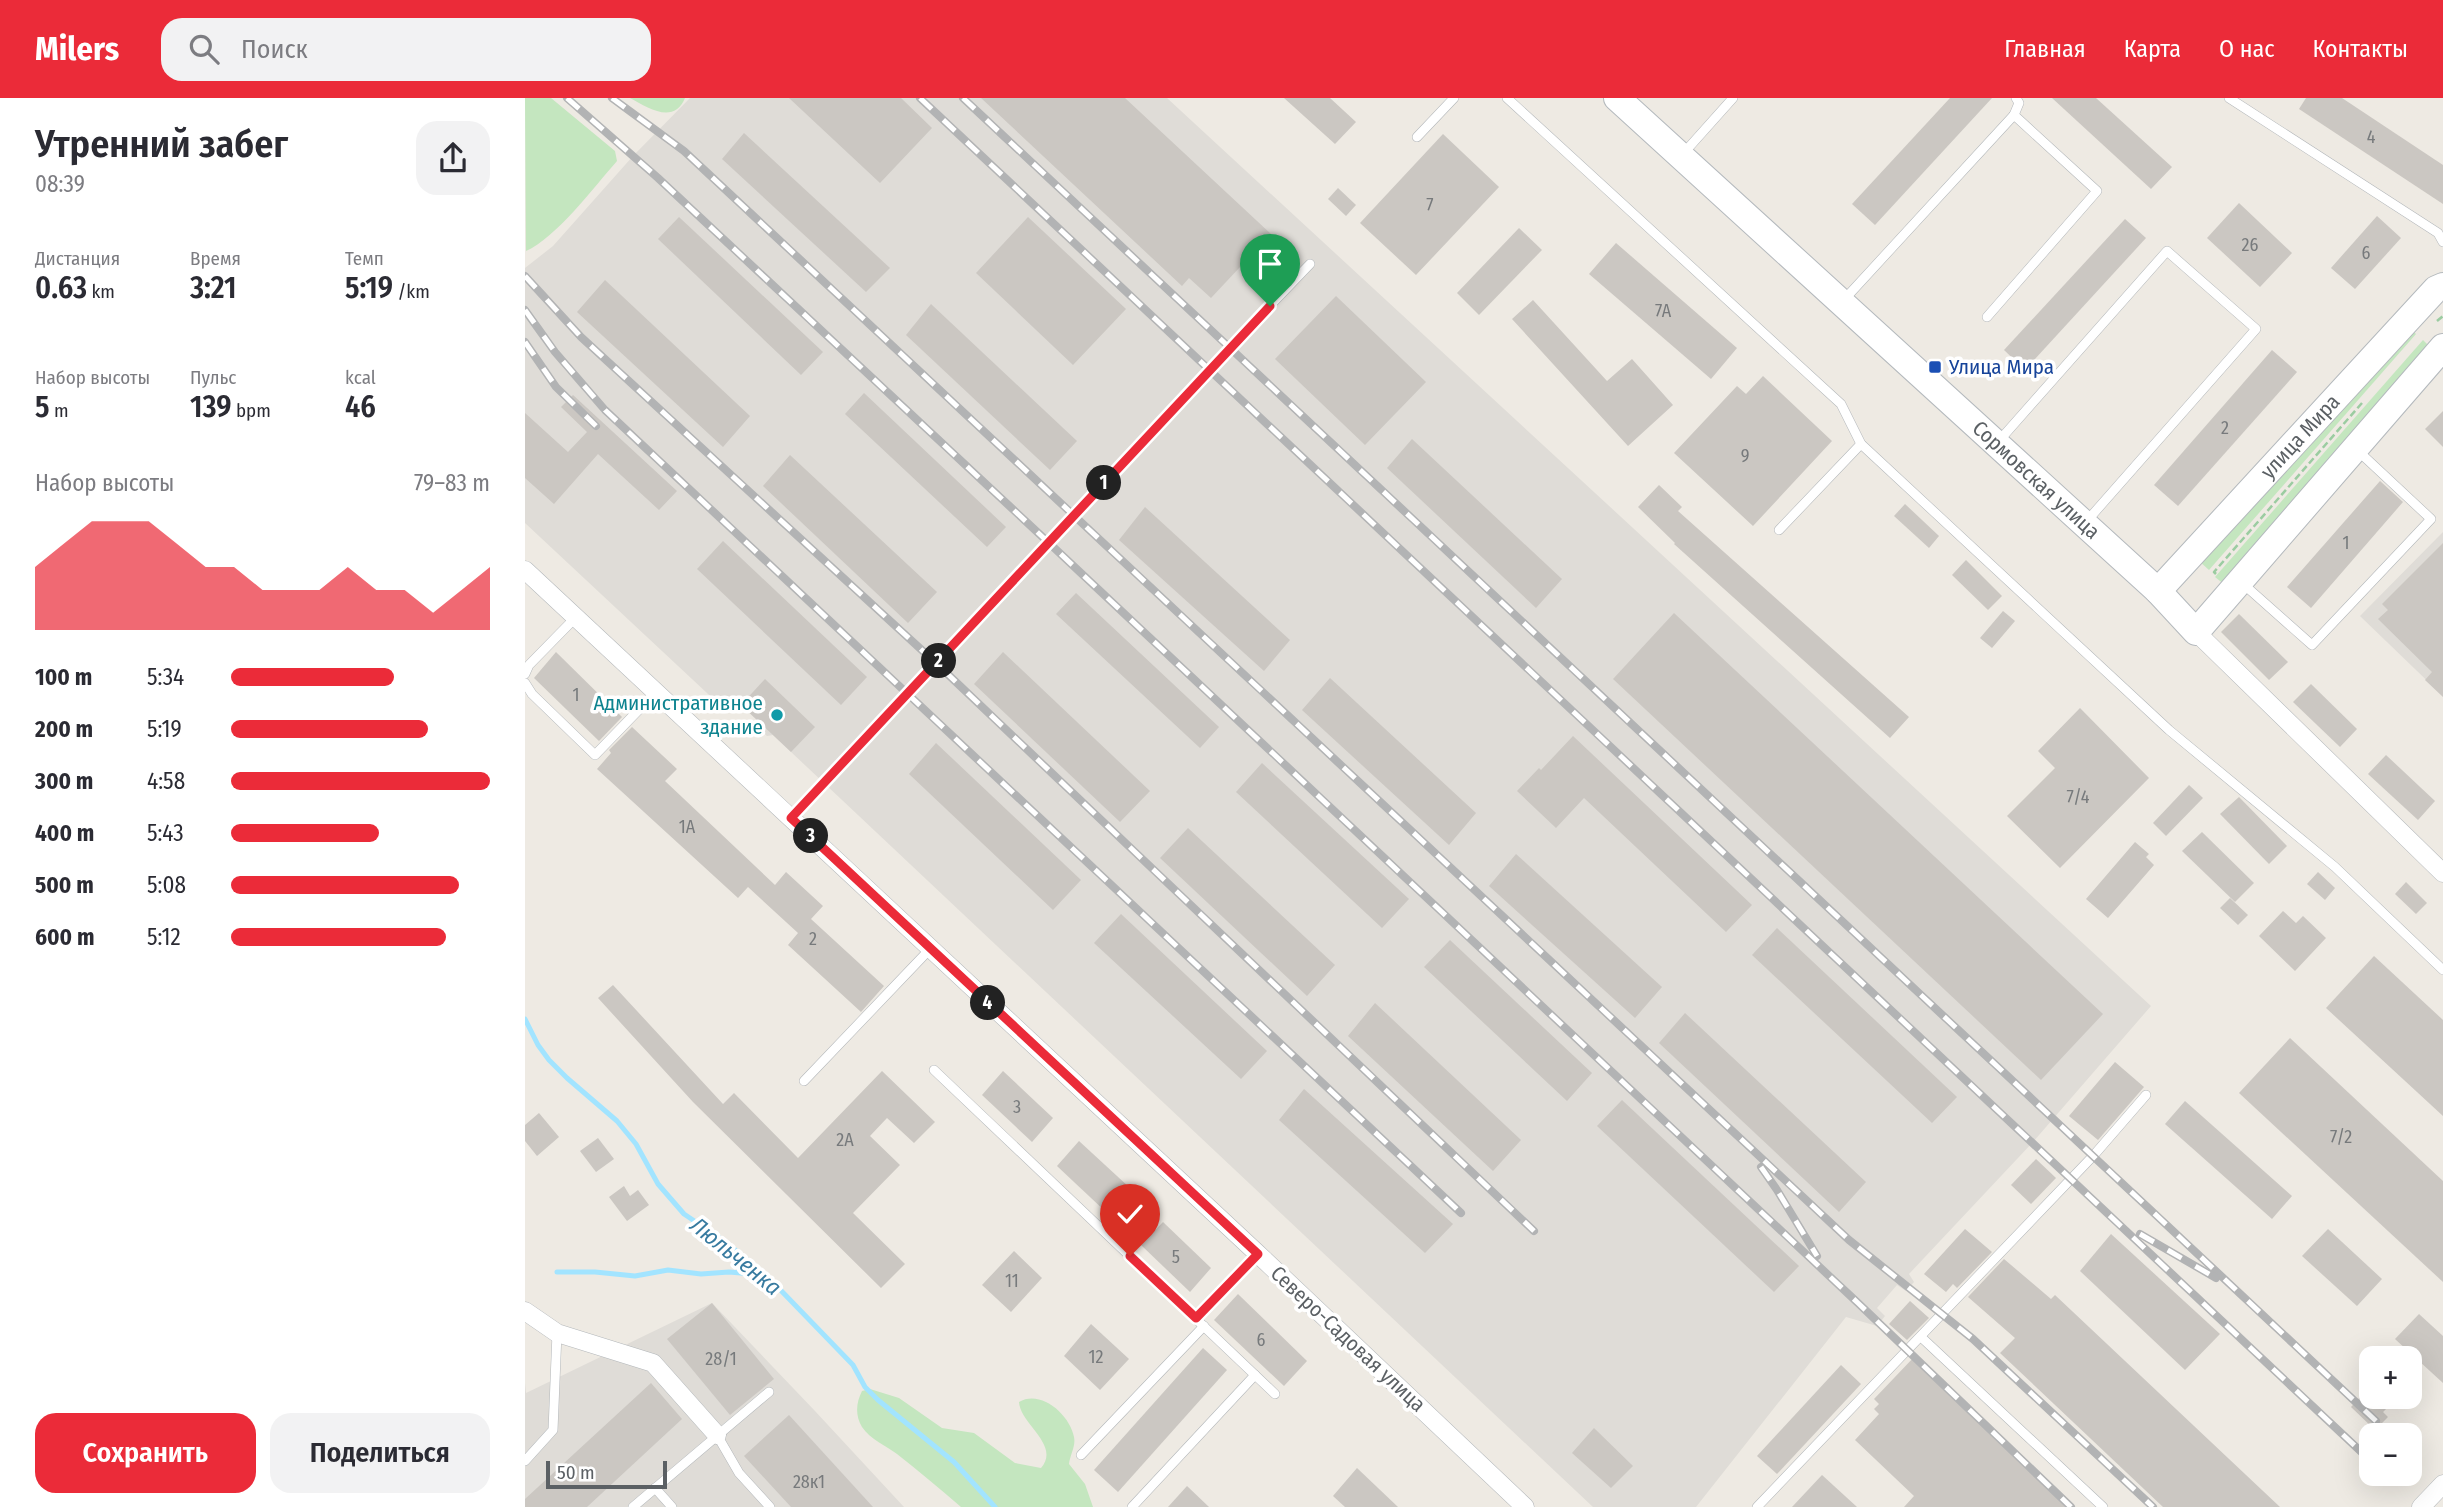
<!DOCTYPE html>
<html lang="ru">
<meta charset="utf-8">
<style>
body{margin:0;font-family:"Fira Sans Condensed",sans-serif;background:#f2f2f3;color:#2b2b33;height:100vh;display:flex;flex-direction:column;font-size:26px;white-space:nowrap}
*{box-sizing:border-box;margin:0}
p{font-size:23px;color:#7c7c81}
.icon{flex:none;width:38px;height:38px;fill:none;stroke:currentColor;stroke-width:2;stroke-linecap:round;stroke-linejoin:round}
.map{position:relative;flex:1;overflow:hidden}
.side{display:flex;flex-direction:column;background:#fff;width:525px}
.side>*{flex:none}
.fabs{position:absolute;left:1834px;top:1248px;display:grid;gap:14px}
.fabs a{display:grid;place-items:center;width:63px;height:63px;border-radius:14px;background:#fff;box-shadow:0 7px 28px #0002;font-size:35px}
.scale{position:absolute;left:21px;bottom:18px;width:121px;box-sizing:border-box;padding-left:7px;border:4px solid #5b6064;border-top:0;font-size:19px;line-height:24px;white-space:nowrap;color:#5b6064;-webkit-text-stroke:5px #fff;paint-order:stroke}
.pin{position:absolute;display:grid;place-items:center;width:60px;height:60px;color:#fff;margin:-72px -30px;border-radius:50% 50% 50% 0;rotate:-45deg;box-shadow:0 0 7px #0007}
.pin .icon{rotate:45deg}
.km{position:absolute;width:35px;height:35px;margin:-18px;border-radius:50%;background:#222;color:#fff;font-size:19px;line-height:35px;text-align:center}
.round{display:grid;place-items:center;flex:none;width:74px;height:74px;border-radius:21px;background:#f2f2f3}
.headline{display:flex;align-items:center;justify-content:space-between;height:119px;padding:0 35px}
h1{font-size:38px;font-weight:600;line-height:52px}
.stats{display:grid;grid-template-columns:repeat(3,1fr);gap:10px;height:119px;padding:7px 35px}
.stats div{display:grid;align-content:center}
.stats b{font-size:30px;font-weight:600}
.stats small{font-size:19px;font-weight:400}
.stats p{font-size:19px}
.chart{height:196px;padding:14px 35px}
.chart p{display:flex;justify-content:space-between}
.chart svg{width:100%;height:126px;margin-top:7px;fill:#eb2b39;opacity:.7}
.primary-button{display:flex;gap:14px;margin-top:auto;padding:14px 35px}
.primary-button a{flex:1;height:80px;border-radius:21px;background:#eb2b39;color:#fff;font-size:28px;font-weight:600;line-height:80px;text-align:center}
.primary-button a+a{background:#f2f2f3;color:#2b2b33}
ul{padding:0 35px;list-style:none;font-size:23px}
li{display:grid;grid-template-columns:112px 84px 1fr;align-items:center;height:52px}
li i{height:18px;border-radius:9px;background:#eb2b39}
header{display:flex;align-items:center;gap:42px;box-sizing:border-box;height:98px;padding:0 35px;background:#eb2b39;color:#fff}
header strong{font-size:33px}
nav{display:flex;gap:38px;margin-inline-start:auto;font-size:24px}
.search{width:490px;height:63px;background:#f2f2f3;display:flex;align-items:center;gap:18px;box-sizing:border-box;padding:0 24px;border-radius:21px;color:#7c7c81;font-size:26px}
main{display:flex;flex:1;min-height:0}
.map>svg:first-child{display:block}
</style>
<header>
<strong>Milers</strong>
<div class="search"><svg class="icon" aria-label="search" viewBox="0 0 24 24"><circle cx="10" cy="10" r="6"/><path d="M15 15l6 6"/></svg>Поиск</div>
<nav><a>Главная</a><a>Карта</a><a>О нас</a><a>Контакты</a></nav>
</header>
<main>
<section class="side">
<div class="headline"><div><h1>Утренний забег</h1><p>08:39</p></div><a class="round"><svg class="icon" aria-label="share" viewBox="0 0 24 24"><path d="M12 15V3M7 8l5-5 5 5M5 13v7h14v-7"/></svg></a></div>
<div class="stats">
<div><p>Дистанция</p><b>0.63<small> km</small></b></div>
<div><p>Время</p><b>3:21</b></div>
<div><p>Темп</p><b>5:19<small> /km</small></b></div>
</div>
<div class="stats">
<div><p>Набор высоты</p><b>5<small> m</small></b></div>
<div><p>Пульс</p><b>139<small> bpm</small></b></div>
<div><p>kcal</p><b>46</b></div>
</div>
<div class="chart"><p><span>Набор высоты</span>79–83 m</p>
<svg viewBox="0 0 160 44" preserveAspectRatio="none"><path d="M0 44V22L10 14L20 6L30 6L40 6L50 14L60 22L70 22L80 30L90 30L100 30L110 22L120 30L130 30L140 38L150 30L160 22V44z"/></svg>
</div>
<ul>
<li><b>100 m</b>5:34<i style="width:63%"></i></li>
<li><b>200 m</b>5:19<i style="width:76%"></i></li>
<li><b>300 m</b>4:58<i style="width:100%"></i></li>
<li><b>400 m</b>5:43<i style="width:57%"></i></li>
<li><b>500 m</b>5:08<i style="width:88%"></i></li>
<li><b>600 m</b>5:12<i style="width:83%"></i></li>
</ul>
<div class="primary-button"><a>Сохранить</a><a>Поделиться</a></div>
</section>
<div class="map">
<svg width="1918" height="1409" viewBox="0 0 1918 1409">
<rect width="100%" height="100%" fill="#eeeae3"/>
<!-- industrial -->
<g fill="#dfdcd7">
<polygon points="165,0 642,0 1626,908 1508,1044 1384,1176 1389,1184 1381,1193 1372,1187 1352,1210 1360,1218 1352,1228 1321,1219 1171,1409 1068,1409 248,637 242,638 234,630 236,626 216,607 198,610 0,425 0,170 28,148 108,58"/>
<polygon points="1918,434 1918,598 1835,518"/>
<polygon points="187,1205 290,1313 379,1409 0,1409 0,1285 1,1295"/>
</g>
<!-- green -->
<g fill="#c4e6bf">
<path d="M0,0H26L90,53L92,63C69,89 31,140 1,153Z"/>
<path d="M105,0H160C149,27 123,10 105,0Z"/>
<polygon points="1883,229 1891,236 1684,472 1674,463"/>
<polygon points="1898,242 1908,252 1700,487 1690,479"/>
<path d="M345,1291L374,1300L417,1330L449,1335L490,1365L516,1370C536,1347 495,1326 494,1304C516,1291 545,1317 549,1339C551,1348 545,1357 544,1366L560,1386L568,1409H436C415,1391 394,1373 372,1356C361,1348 345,1341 337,1329C330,1317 331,1305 337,1293Z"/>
</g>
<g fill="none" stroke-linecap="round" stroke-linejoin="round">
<!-- stream -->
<g stroke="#a2e4ff" stroke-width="5">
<polyline points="0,921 13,947 24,962 42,980 92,1023 111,1046 133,1086 159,1116 199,1143 241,1177 328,1267 340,1289 353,1302 429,1364 470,1409"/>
<polyline points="32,1174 70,1174 110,1178 143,1172 176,1176 204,1174 240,1177"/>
</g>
</g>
<!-- building -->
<g fill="#cbc7c2">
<polygon points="264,0 376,0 407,30 355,85"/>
<polygon points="456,0 600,0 746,136 686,200 664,180 657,188"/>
<polygon points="759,0 805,0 831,24 810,46"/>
<polygon points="1425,0 1467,0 1350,127 1327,106"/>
<polygon points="1527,0 1571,0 1647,69 1626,91"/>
<polygon points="1781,0 1817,0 1918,67 1918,106 1774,11"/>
<polygon points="219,35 365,170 341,194 197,61"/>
<polygon points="918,36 974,89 891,177 835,125"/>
<polygon points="813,90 831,107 821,118 803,101"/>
<polygon points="1714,105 1767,155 1735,189 1682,140"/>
<polygon points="1852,118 1876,140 1830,191 1806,170"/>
<polygon points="154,119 298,254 276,277 133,141"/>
<polygon points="503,119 601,211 548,267 451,175"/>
<polygon points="1600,121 1621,140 1500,272 1479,252"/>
<polygon points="994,130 1017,152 954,217 932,195"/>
<polygon points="1091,145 1212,250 1186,281 1064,176"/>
<polygon points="80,182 225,318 198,349 52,214"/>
<polygon points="811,198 901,284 840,347 750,261"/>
<polygon points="1008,202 1082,283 1107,261 1148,307 1103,348 987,221"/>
<polygon points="406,206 552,343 525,372 381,237"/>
<polygon points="1747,252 1772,274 1653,408 1629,387"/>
<polygon points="1238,278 1307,343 1228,428 1149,355 1212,288 1221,296"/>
<polygon points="339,295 481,429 462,449 320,316"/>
<polygon points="48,297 152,393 134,412 73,356 29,406 0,380 0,315 43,354 62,334 36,309"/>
<polygon points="1918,313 1918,349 1900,331"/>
<polygon points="887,341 1037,481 1011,510 862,370"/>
<polygon points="265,357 412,494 383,525 238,388"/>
<polygon points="1855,383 1878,404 1786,510 1762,489"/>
<polygon points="1134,387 1157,409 1153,413 1384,619 1365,640 1149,446 1150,445 1113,409"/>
<polygon points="1380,406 1414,438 1404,450 1369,418"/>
<polygon points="620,409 765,542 739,573 594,442"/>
<polygon points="198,443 342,579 316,607 172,471"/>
<polygon points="1918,445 1918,599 1900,582 1907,574 1853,521 1863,512 1857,506"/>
<polygon points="1441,462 1477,498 1463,512 1427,477"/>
<polygon points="551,495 694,629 675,650 531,516"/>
<polygon points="1478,513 1490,523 1467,550 1455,540"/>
<polygon points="1149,515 1578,916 1516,982 1088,581"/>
<polygon points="1714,516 1763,564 1744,582 1696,534"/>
<polygon points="31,554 97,619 74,643 9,580"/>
<polygon points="478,554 625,693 595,724 449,586"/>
<polygon points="805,580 951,715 924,747 777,612"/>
<polygon points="240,581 290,629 266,654 216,607"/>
<polygon points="1786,586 1832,631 1815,649 1768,604"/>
<polygon points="1555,610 1624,680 1535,770 1482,718 1530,670 1513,653"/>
<polygon points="107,629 152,671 140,683 250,787 261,774 298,808 286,821 359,888 336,914 263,847 273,835 223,789 213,800 72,671 86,655 84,652"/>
<polygon points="1048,638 1227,807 1201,834 1059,700 1031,730 992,693 1014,670 1016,672"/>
<polygon points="411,645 556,782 528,812 384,676"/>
<polygon points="1861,657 1910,703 1893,722 1843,676"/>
<polygon points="737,665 884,801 857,830 711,694"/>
<polygon points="1664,687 1678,700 1641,738 1628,725"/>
<polygon points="1714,699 1762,748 1744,766 1695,716"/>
<polygon points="663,730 810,867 782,898 635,760"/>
<polygon points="1677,734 1729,785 1710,804 1657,753"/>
<polygon points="1610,744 1624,756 1621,759 1629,767 1583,820 1561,801"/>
<polygon points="991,756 1137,889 1110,920 964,788"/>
<polygon points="1793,774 1810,790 1800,802 1782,786"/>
<polygon points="1881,784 1902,805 1891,816 1870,796"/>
<polygon points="1705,800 1723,817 1713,827 1695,810"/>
<polygon points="1758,813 1771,825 1778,818 1801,840 1770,873 1734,838"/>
<polygon points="596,816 742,953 716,981 569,845"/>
<polygon points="1252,830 1432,999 1407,1025 1227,857"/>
<polygon points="925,842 1067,975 1042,1003 899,869"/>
<polygon points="1849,858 1918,922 1918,1018 1801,910"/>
<polygon points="88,887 198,1006 209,995 273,1060 357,973 410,1024 389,1045 362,1020 345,1038 375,1067 328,1115 380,1166 356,1190 168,1004 73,900"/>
<polygon points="850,905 996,1042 968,1073 823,938"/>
<polygon points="1160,915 1341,1084 1314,1114 1134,945"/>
<polygon points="1765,940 1918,1083 1918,1184 1714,995"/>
<polygon points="1590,964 1619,989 1573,1042 1544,1018"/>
<polygon points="478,973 528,1020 507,1044 457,997"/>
<polygon points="779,991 928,1126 900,1155 754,1022"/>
<polygon points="1097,1002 1274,1168 1249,1194 1072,1028"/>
<polygon points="1660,1003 1767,1098 1747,1121 1640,1026"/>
<polygon points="14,1015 34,1039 12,1058 0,1043 0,1027"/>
<polygon points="73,1040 89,1061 71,1074 55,1053"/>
<polygon points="554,1043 605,1090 582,1115 532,1068"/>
<polygon points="1511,1061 1531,1080 1506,1106 1486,1087"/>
<polygon points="99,1088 105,1098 113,1092 124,1107 102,1123 84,1099"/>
<polygon points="638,1124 686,1170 665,1194 616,1147"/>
<polygon points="1440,1131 1467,1154 1432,1190 1428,1186 1421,1194 1399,1176"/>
<polygon points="1803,1131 1857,1181 1832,1208 1777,1158"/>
<polygon points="1586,1136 1695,1236 1660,1272 1555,1173"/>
<polygon points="489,1153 517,1180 486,1214 457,1187"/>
<polygon points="1479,1161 1526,1201 1530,1197 1755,1409 1638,1409 1475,1255 1490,1240 1443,1199"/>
<polygon points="713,1196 782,1263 759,1288 689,1222"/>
<polygon points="1385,1203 1404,1220 1382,1242 1364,1226"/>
<polygon points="187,1205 249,1281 205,1317 142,1241"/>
<polygon points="1894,1216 1918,1238 1918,1285 1870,1241"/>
<polygon points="566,1226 604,1261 575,1292 539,1258"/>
<polygon points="678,1250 702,1272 593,1394 569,1372"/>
<polygon points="1390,1258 1550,1409 1379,1409 1389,1398 1330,1342 1354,1316 1349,1311 1354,1306 1349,1301"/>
<polygon points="1316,1267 1336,1286 1252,1376 1232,1358"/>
<polygon points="126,1285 157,1321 62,1409 0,1409 0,1401"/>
<polygon points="1838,1296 1849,1305 1854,1300 1863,1309 1858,1314 1863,1319 1850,1332 1826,1309"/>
<polygon points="264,1317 348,1409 266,1409 219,1358"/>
<polygon points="1069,1330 1108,1368 1086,1390 1047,1355"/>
<polygon points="832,1370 873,1409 820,1409 808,1398"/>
<polygon points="1297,1377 1332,1409 1267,1409"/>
<polygon points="662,1388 684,1409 643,1409"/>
</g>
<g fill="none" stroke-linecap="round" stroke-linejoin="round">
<defs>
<g id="lane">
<polyline points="982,0 1316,306 1336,346 1644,632 1810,769 1918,872"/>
<polyline points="1704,0 1913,135 1918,144"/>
<polyline points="1489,17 1494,5 1491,0"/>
<polyline points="892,39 929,0"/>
<polyline points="1157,57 1208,0"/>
<polyline points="1317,204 1489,17 1572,93 1462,219"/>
<polyline points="1473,344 1642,153 1731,231 1561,424"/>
<polyline points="1254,432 1336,346"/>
<polyline points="1716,484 1787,547 1906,421 1831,351"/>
<polyline points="0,576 4,567 51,519"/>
<polyline points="0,585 7,596 70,657 131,594"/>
<polyline points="266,720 705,249 785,166"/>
<polyline points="409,972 750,1296"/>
<polyline points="279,983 405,851"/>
<polyline points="671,1220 733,1156"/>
<polyline points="1396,1239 1578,1409"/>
<polyline points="192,1337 214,1375 245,1409"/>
<polyline points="556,1357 679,1228"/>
<polyline points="0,1363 28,1332 32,1235"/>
<polyline points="130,1390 147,1409"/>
<polyline points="108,1409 244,1294"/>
<polyline points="607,1409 730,1277"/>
<polyline points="1232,1409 1569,1057 1621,997"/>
</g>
<g id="street">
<polyline points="0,472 733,1156 1000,1409"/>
<polyline points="1671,534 1918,775"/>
<polyline points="0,1213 32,1235 128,1265 192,1337"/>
<polyline points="1896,1409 1918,1386"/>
</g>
<g id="secondary">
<path id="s1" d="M1092,0L1633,493L1671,534L1918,249"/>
<path id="s2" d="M1633,493L1911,191L1918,188"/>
</g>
</defs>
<!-- lane casing -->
<use href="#lane" stroke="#b3b7ba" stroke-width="10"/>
<!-- street casing -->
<use href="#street" stroke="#b3b7ba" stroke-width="19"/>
<!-- secondary casing -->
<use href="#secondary" stroke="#b4b9bd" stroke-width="28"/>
<!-- path -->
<g stroke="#9bcca1" stroke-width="2.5" stroke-dasharray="7 3.5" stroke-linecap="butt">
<polyline points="1912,223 1918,218"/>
<polyline points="1691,476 1689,474 1837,305"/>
</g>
<!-- lane -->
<use href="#lane" stroke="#fff" stroke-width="9"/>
<!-- street -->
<use href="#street" stroke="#fff" stroke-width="18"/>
<!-- secondary -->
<use href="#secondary" stroke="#fff" stroke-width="26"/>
<defs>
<g id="rail">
<polyline points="42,0 133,80 524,445 1333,1205 1546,1409"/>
<polyline points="87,0 159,53 1324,1142 1448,1241 1628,1409"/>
<polyline points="395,0 1846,1363"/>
<polyline points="438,0 1851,1323"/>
<polyline points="0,178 56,239 412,566 1009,1133"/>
<polyline points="0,212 30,254 80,312 936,1115"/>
<polyline points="0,244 31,289 71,328"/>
<polyline points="1236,1069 1252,1092 1292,1158"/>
<polyline points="1615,1136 1691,1180"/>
</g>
</defs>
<!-- rail casing -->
<use href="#rail" stroke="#b2b3b4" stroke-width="8"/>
<!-- rail -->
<use href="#rail" stroke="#fff" stroke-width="5" stroke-dasharray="16" stroke-linecap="butt"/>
</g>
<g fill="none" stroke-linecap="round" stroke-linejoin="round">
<defs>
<polyline id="route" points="605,1158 671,1220 733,1156 266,720 745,208"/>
</defs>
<!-- route casing -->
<use href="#route" stroke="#fff" stroke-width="14"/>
<!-- route -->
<use href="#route" stroke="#eb2b39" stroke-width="9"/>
</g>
<!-- markers -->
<rect fill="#1a4fb4" stroke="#fff" stroke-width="2.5" x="1403" y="262" width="14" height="14" rx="3.5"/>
<circle fill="#0f9aa8" stroke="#fff" stroke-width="2.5" cx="252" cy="617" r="7"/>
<g text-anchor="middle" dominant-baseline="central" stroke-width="7" stroke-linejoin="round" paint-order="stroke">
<!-- number labels -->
<g font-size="18" fill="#777a7c">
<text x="1846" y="39">4</text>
<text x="905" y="107">7</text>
<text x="1725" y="147">26</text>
<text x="1841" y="155">6</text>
<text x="1138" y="213">7А</text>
<text x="1700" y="330">2</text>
<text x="1220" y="358">9</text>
<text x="1821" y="445">1</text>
<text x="51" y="597">1</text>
<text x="1553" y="699">7/4</text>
<text x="162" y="729">1А</text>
<text x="288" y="841">2</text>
<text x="492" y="1009">3</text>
<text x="1816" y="1039">7/2</text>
<text x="320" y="1042">2А</text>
<text x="651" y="1159">5</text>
<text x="487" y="1183">11</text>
<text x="736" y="1242">6</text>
<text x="571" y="1259">12</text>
<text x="196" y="1261">28/1</text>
<text x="284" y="1384">28к1</text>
</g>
<!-- transit labels -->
<g font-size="21" fill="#164399" stroke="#fff" text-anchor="start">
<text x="1424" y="269">Улица Мира</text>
</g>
<!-- street labels -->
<g font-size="21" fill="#5b6064" stroke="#fff">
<text stroke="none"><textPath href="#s2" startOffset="210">улица Мира</textPath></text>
<text stroke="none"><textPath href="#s1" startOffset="567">Сормовская улица</textPath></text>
<text transform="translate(823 1241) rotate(43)">Северо-Садовая улица</text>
</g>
<!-- culture labels -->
<g font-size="21" fill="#0d838f" stroke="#fff" text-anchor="end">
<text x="238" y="605">Административное<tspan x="238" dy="24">здание</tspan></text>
</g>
<!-- water labels -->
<g font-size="23" font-style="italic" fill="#387ba0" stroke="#fff">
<text transform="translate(211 1158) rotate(39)">Люльченка</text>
</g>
</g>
</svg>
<div class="fabs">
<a>+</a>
<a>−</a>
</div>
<div class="scale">50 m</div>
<div class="pin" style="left:745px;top:208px;background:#1e9e55"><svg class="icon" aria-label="arrive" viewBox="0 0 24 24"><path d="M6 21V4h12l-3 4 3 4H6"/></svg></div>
<div class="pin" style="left:605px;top:1158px;background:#d93025"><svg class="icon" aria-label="check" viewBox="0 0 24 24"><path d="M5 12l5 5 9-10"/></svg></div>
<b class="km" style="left:579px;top:385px">1</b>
<b class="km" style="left:414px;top:563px">2</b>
<b class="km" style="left:286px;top:738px">3</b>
<b class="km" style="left:463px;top:905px">4</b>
</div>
</main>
